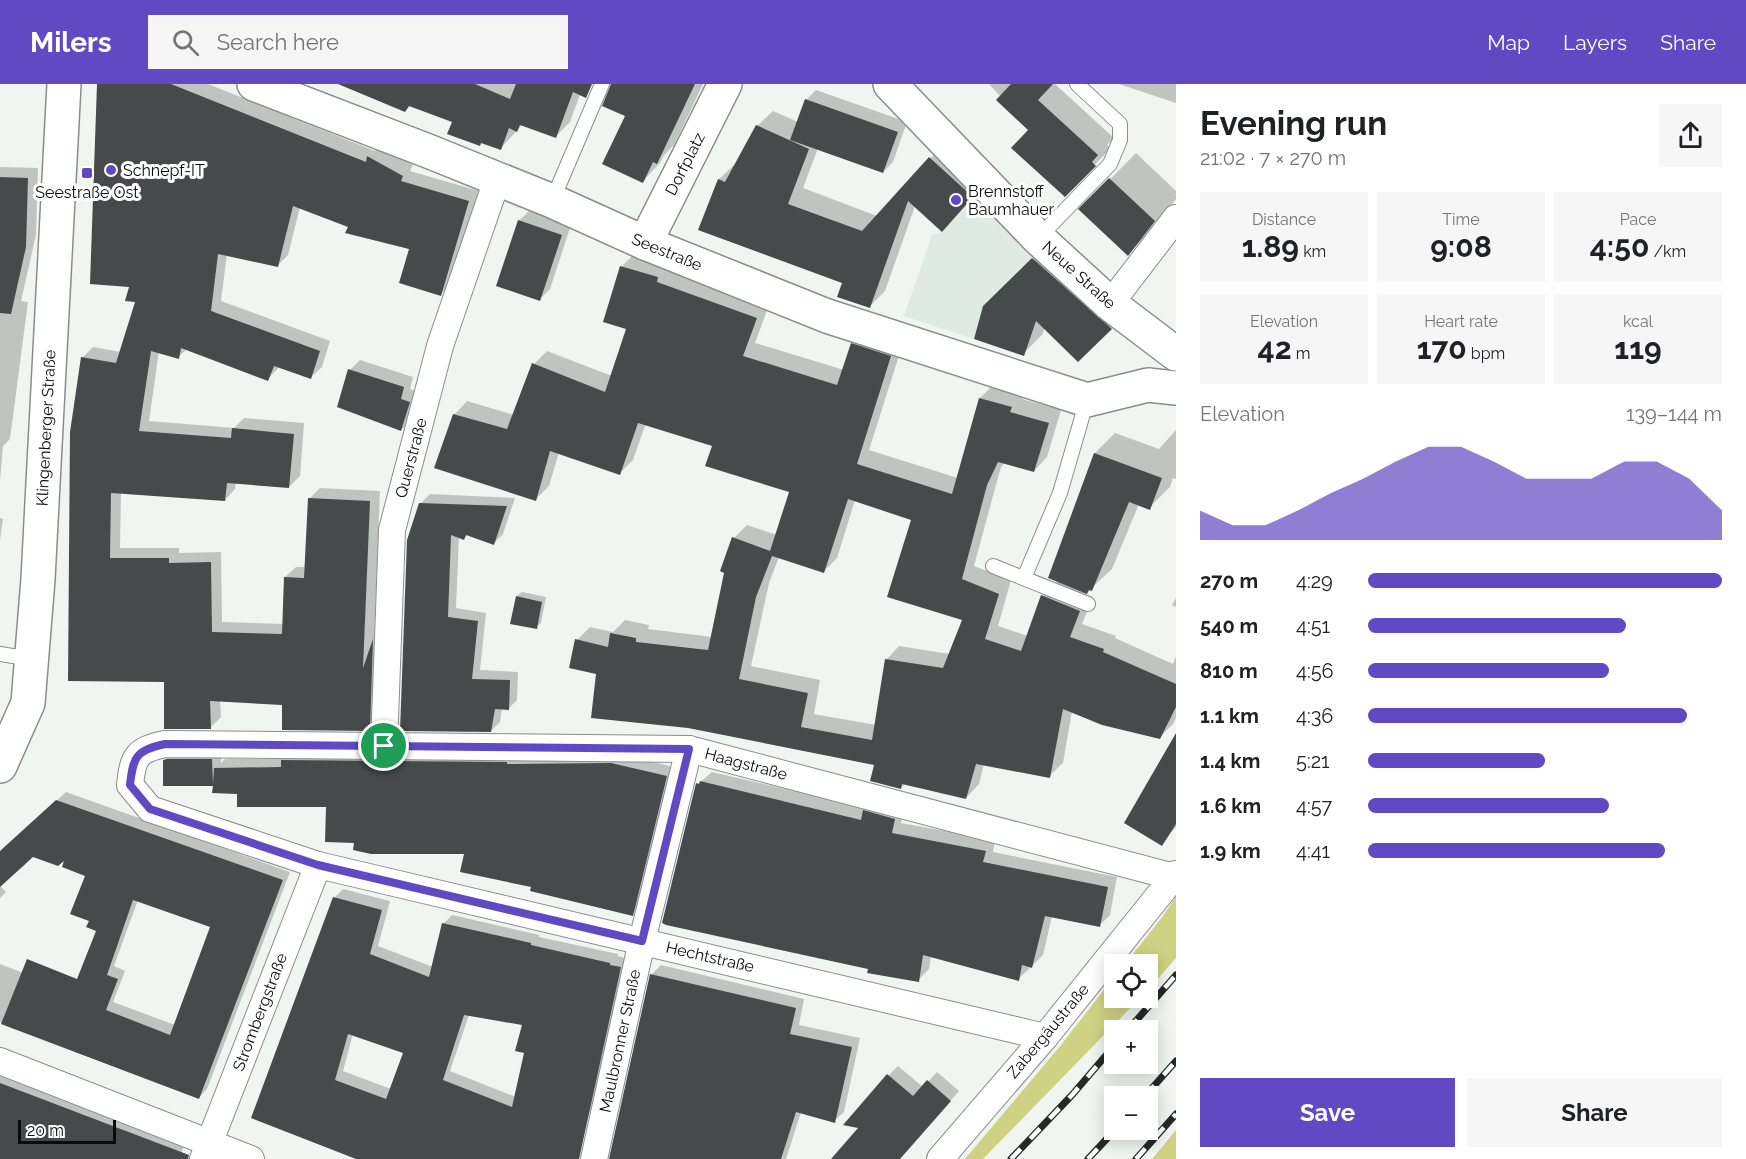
<!DOCTYPE html>
<meta charset="utf-8">
<style>
body{margin:0;font-family:Raleway,sans-serif;background:#f6f6f6;color:#202124;height:100vh;display:flex;flex-direction:column;font-size:22px;white-space:nowrap}
*{box-sizing:border-box;margin:0}
p{font-size:20px;color:#757577}
.icon{flex:none;width:33px;height:33px;fill:none;stroke:currentColor;stroke-width:2;stroke-linecap:round;stroke-linejoin:round}
.map{position:relative;flex:1;overflow:hidden}
.details{display:flex;flex-direction:column;background:#fff;width:570px}
.details>*{flex:none}
.controls{position:absolute;left:1104px;top:870px;display:grid;gap:12px}
.controls a{display:grid;place-items:center;width:54px;height:54px;border-radius:0px;background:#fff;box-shadow:0 3px 15px #0003;font-size:30px}
.scale{position:absolute;left:18px;bottom:15px;width:98px;box-sizing:border-box;padding-left:6px;border:3px solid #0a0c0b;border-top:0;font-size:16px;line-height:21px;white-space:nowrap;color:#0a0c0b;-webkit-text-stroke:4px #fff;paint-order:stroke}
.pin{position:absolute;display:grid;place-items:center;width:51px;height:51px;color:#fff;margin:-26px;border:3px solid #fff;border-radius:50%;box-shadow:0 2px 6px #0007}
.round{display:grid;place-items:center;flex:none;width:63px;height:63px;border-radius:0px;background:#f6f6f6}
.overview{display:flex;align-items:center;justify-content:space-between;height:102px;padding:0 24px}
h1{font-size:33px;font-weight:700;line-height:45px}
.stats{display:grid;grid-template-columns:repeat(3,1fr);gap:9px;height:102px;padding:6px 24px}
.stats div{display:grid;align-content:center;border-radius:0px;background:#f6f6f6;text-align:center}
.stats b{font-size:30px;font-weight:700}
.stats small{font-size:16px;font-weight:400}
.stats p{font-size:16px}
.chart{height:168px;padding:12px 24px}
.chart p{display:flex;justify-content:space-between}
.chart svg{width:100%;height:108px;margin-top:6px;fill:#6049c2;opacity:.7}
.button{display:flex;gap:12px;margin-top:auto;padding:12px 24px}
.button a{flex:1;height:69px;border-radius:0px;background:#6049c2;color:#fff;font-size:24px;font-weight:700;line-height:69px;text-align:center}
.button a+a{background:#f6f6f6;color:#202124}
ul{padding:0 24px;list-style:none;font-size:20px}
li{display:grid;grid-template-columns:96px 72px 1fr;align-items:center;height:45px}
li i{height:15px;border-radius:8px;background:#6049c2}
header{display:flex;align-items:center;gap:36px;box-sizing:border-box;height:84px;padding:0 30px;background:#6049c2;color:#fff}
header strong{font-size:28px}
nav{display:flex;gap:33px;margin-inline-start:auto;font-size:21px}
.search{width:420px;height:54px;background:#f6f6f6;display:flex;align-items:center;gap:15px;box-sizing:border-box;padding:0 21px;border-radius:0px;color:#757577;font-size:22px}
main{display:flex;flex:1;min-height:0}
.map>svg:first-child{display:block}
</style>
<header>
<strong>Milers</strong>
<div class="search"><svg class="icon" aria-label="search" viewBox="0 0 24 24"><circle cx="10" cy="10" r="6"/><path d="M15 15l6 6"/></svg>Search here</div>
<nav><a>Map</a><a>Layers</a><a>Share</a></nav>
</header>
<main>
<div class="map">
<svg width="1176" height="1075" viewBox="0 0 1176 1075">
<rect width="100%" height="100%" fill="#f0f5f2"/>
<!-- built -->
<polygon fill="#dfeae3" points="973,113 1036,171 983,222 974,255 904,232 932,151 942,148"/>
<!-- green -->
<g fill="#d0d283">
<polygon points="1176,812 1176,874 1148,906 1148,880 1125,880 1163,832"/>
<polygon points="1114,893 1114,914 1140,914 983,1075 965,1075 1061,961"/>
<polygon points="1176,1046 1176,1075 1152,1075"/>
</g>
<!-- shadow -->
<g fill="#0003" fill-rule="evenodd">
<polygon points="99,0 208,0 375,67 379,63 413,81 410,87 479,107 452,199 441,210 411,164 300,123 288,171 277,182 227,170 221,217 330,257 322,283 311,293 279,283 268,295 187,265 178,273 159,267 149,337 234,344 244,334 304,339 300,392 289,403 236,398 235,405 225,416 121,408 120,464 179,464 179,469 221,468 222,538 284,540 285,493 296,483 306,483 309,415 320,404 380,407 374,556 383,547 380,635 369,645 284,619 220,616 221,633 210,644 166,597 70,596 82,274 93,263 121,268 137,217 131,201"/>
<polygon points="339,0 588,0 582,5 570,38 555,53 523,40 501,64 454,37 411,21 405,27"/>
<polygon points="614,0 703,0 674,61 664,71 660,79 643,97 627,31"/>
<polygon points="989,0 1055,0 1114,54 1107,61 1111,64 1065,111 1030,45"/>
<polygon points="1119,0 1176,0 1176,19"/>
<polygon points="816,6 907,38 893,78 883,88 818,64 803,104 877,132 945,59 987,97 957,130 915,122 885,207 870,222 844,199 700,145 719,95 735,80 757,42 773,27 798,38 806,16"/>
<polygon points="1136,69 1176,107 1176,115 1154,144 1128,170 1081,125"/>
<polygon points="0,83 38,84 36,151 21,217 28,218 10,355 3,362 0,397"/>
<polygon points="529,127 571,141 550,205 540,215 519,137"/>
<polygon points="1052,157 1129,225 1078,276 1045,243 1042,251 1023,270 1004,203"/>
<path d="M635,169L769,221L755,259L844,286L852,260L865,247L903,259L869,366L958,394L980,314L993,301L1024,310L1022,315L1061,326L1047,373L1034,387L1004,378L1000,386L974,482L1011,496L998,542L1028,552L1043,512L1058,497L1049,493L1095,369L1115,349L1159,365L1176,346V395L1173,394L1170,403L1149,424L1139,420L1112,485L1085,510L1093,513L1082,540L1116,552L1115,554L1173,580L1176,572V634L1173,640L1160,653L1072,627L1063,679L1049,692L984,680L979,700L966,714L906,699L901,704L875,680L597,589L577,556L590,543L613,548L625,536L649,541L648,545L712,553L734,454L747,441L777,451L790,407L714,361L646,339L633,376L620,389L559,368L549,402L536,415L454,331L467,317L514,331L534,280L547,267L612,292L628,244L621,183ZM855,416L913,435L963,535L950,570L899,562L886,576L876,641L814,630L820,596L751,582L769,499L779,473L824,487L837,474Z"/>
<polygon points="360,276 413,293 410,305 419,308 411,336 401,346 350,286"/>
<polygon points="430,410 515,414 503,450 494,459 468,450 464,454 459,452 456,524 486,529 480,586 518,588 517,616 508,625 502,624 500,638 491,647 401,646 421,419"/>
<polygon points="0,434 3,435 0,456"/>
<polygon points="522,508 546,513 541,539 536,543 517,512"/>
<polygon points="1176,514 1176,523 1172,521"/>
<polygon points="1176,657 1176,743 1161,760"/>
<polygon points="174,667 221,667 221,679 225,675 285,675 292,667 621,671 675,683 642,821 632,830 533,802 466,768 355,758 327,721 238,708 214,700 164,700 165,676"/>
<polygon points="712,688 867,724 904,724 901,739 995,756 993,768 1117,793 1110,831 1099,842 1052,832 1043,871 1032,882 1030,881 1029,885 1018,895 931,872 929,885 918,896 869,884 698,700"/>
<path d="M66,708L290,788L207,1005L199,1014L0,938V880L74,908L98,846L91,836L87,791L68,771H33L0,801V768ZM138,816L212,843L175,941L113,918L125,887L114,882Z"/>
<polygon points="0,802 6,808 0,814"/>
<path d="M343,805L390,817L378,862L433,883L443,840L452,831L539,851V853L618,870V872L629,875L603,992L573,1075H361L253,1033L334,814ZM469,931L523,940L526,968L516,1013L450,987ZM353,950L405,968L391,1005L343,987Z"/>
<polygon points="661,881 804,915 799,941 860,954 844,1028 834,1037 801,1028 786,1075 617,1075 651,891"/>
<polygon points="898,982 923,1003 937,988 959,1007 899,1075 847,1075 861,1043 889,991"/>
<polygon points="0,990 185,1059 179,1075 0,1075"/>
</g>
<!-- building -->
<g fill="#464a4a" fill-rule="evenodd">
<polygon points="97,0 171,0 366,78 367,72 403,92 401,97 469,117 441,212 399,199 409,165 345,149 348,143 293,122 278,183 218,170 211,227 320,267 311,295 274,282 268,297 181,264 179,275 151,267 139,347 231,354 232,344 294,350 289,404 227,399 225,417 111,409 110,474 169,474 169,479 211,478 212,548 282,550 284,493 304,494 308,414 370,417 363,584 373,555 370,647 282,646 282,621 210,617 211,645 164,645 164,598 68,597 70,348 81,273 116,279 135,218 125,217 129,203 90,200"/>
<polygon points="338,0 475,0 510,15 516,0 592,0 586,14 573,8 556,54 520,41 517,48 509,44 501,66 481,59 480,62 447,50 452,38 409,22 405,28"/>
<polygon points="611,0 695,0 657,80 653,78 643,99 602,80 625,32 602,22"/>
<polygon points="1011,0 1053,0 1038,16 1098,71 1092,78 1096,82 1065,113 1011,64 1028,46 996,16"/>
<polygon points="805,15 898,48 883,89 790,56"/>
<polygon points="756,41 809,65 788,120 862,147 929,73 973,113 942,148 908,117 870,224 837,213 842,199 698,146 718,95 725,98"/>
<polygon points="0,93 28,94 26,163 11,230 0,229"/>
<polygon points="1109,94 1155,137 1128,172 1078,125"/>
<polygon points="518,136 562,151 540,217 496,202"/>
<polygon points="1032,174 1112,245 1078,278 1036,237 1024,272 974,255 983,222"/>
<path d="M620,182L658,193L657,198L757,234L743,272L837,301L851,259L891,272L857,380L952,410L979,314L1012,323L1010,328L1049,339L1034,388L998,378L987,401L962,495L999,510L985,555L1021,567L1041,511L1080,527L1070,553L1104,565L1103,568L1176,600V623L1160,655L1102,641L1063,625L1050,694L976,680L966,715L902,700L901,705L870,697L874,681L688,644L591,634L596,590L569,584L575,555L608,563L610,549L636,554V558L708,566L724,489L720,487L732,453L770,467L789,408L705,382L712,362L638,339L620,391L550,367L536,417L434,384L453,330L507,345L532,279L605,308L626,245L603,238ZM848,415L911,436L887,513L962,536L943,584L885,575L872,656L801,643L808,609L739,595L756,513L772,472L824,489Z"/>
<polygon points="348,285 404,303 401,315 410,318 401,347 337,323"/>
<polygon points="1094,369 1162,394 1150,426 1129,418 1092,507 1089,506 1087,510 1048,494"/>
<polygon points="419,419 507,422 494,461 466,451 464,456 451,451 448,533 478,537 472,595 510,596 509,626 495,625 491,648 400,647 407,456"/>
<polygon points="516,512 542,518 537,545 510,540"/>
<polygon points="1176,649 1176,740 1162,762 1124,739"/>
<polygon points="167,675 212,675 213,700 214,684 281,683 281,676 507,678 507,680 611,679 667,692 633,832 530,807 531,803 460,788 464,770 371,770 353,766 354,759 325,758 326,723 237,723 237,710 212,709 213,702 163,702 163,676"/>
<polygon points="700,697 861,736 863,726 895,735 892,749 986,767 983,778 1108,803 1100,843 1045,832 1032,884 1022,881 1019,897 923,871 919,898 867,889 868,885 666,841 662,839 696,699 699,700"/>
<path d="M56,716L283,796L199,1015L1,940L27,875L77,895L96,847L86,843L89,837L70,830L85,792L62,783L64,777L58,782L33,773L0,803V767ZM133,816L210,843L170,951L106,926L118,895L107,891Z"/>
<path d="M333,813L382,826L370,870L429,893L442,839L531,859V861L610,879V881L621,883L579,1075H356L251,1034ZM464,931L522,941L515,967L524,969L512,1023L443,996ZM348,950L403,969L386,1015L335,996Z"/>
<polygon points="650,890 796,924 790,950 852,963 835,1039 796,1028 781,1075 609,1075"/>
<polygon points="887,990 913,1012 927,996 951,1017 900,1075 831,1075 858,1044 843,1041"/>
<polygon points="0,999 189,1071 188,1075 0,1075"/>
</g>
<g fill="none" stroke-linecap="round" stroke-linejoin="round">
<defs>
<g id="lane">
<polyline points="552,117 602,0"/>
<polyline points="1038,154 1110,80 1120,56 1120,40 1077,0"/>
<polyline points="993,482 1088,520"/>
<polyline points="1024,494 1060,409 1087,316"/>
<polyline points="0,570 31,575"/>
</g>
<g id="street">
<polyline points="1110,220 1176,134"/>
<polyline points="384,662 392,446 440,262 497,96"/>
<path d="M1045,953L318,781L150,725L130,701C133,673 136,666 165,660L689,665L1174,793"/>
<polyline points="0,977 251,1075"/>
<polyline points="203,1075 318,781"/>
<polyline points="594,1075 642,857 689,665"/>
<polyline points="940,1075 1045,953 1176,790"/>
</g>
<g id="secondary">
<polyline points="254,0 428,67 552,117 645,159 827,232 1087,316 1148,301 1176,304"/>
<polyline points="890,0 1038,154 1110,220 1176,270"/>
<polyline points="645,159 725,0"/>
<polyline points="0,682 28,619 38,495 64,0"/>
</g>
</defs>
<!-- lane casing -->
<use href="#lane" stroke="#8a8e8b" stroke-width="16"/>
<!-- street casing -->
<use href="#street" stroke="#8a8e8b" stroke-width="28"/>
<!-- secondary casing -->
<use href="#secondary" stroke="#8a8e8b" stroke-width="36"/>
<!-- lane -->
<use href="#lane" stroke="#fff" stroke-width="14"/>
<!-- street -->
<use href="#street" stroke="#fff" stroke-width="26"/>
<!-- secondary -->
<use href="#secondary" stroke="#fff" stroke-width="33"/>
<defs>
<g id="rail">
<polyline points="1128,946 1176,891"/>
<polyline points="1145,1012 1176,977"/>
<polyline points="1011,1075 1072,1011 1114,962"/>
<polyline points="1088,1075 1115,1046"/>
<polyline points="1136,1075 1176,1030"/>
</g>
</defs>
<!-- rail casing -->
<use href="#rail" stroke="#272928" stroke-width="7"/>
<!-- rail -->
<use href="#rail" stroke="#fff" stroke-width="4.5" stroke-dasharray="14" stroke-linecap="butt"/>
</g>
<g fill="none" stroke-linecap="round" stroke-linejoin="round">
<defs>
<path id="route" d="M165,660L689,665L642,857L318,781L150,725L130,701C133,673 136,666 165,660Z"/>
</defs>
<!-- route casing -->
<use href="#route" stroke="#fff" stroke-width="12"/>
<!-- route -->
<use href="#route" stroke="#6049c2" stroke-width="8"/>
</g>
<!-- markers -->
<g fill="#6049c2" stroke="#fff" stroke-width="2">
<circle cx="111" cy="86" r="6"/>
<rect x="81" y="83" width="12" height="12" rx="3"/>
<circle cx="956" cy="116" r="6"/>
</g>
<g text-anchor="middle" dominant-baseline="central" stroke-width="6" stroke-linejoin="round" paint-order="stroke">
<!-- street labels -->
<g font-size="16" fill="#0a0c0b" stroke="#fff">
<text transform="translate(685 80) rotate(-63)">Dorfplatz</text>
<text transform="translate(667 168) rotate(22)">Seestraße</text>
<text transform="translate(1079 191) rotate(42)">Neue Straße</text>
<text transform="translate(46 344) rotate(-87)">Klingenberger Straße</text>
<text transform="translate(411 374) rotate(-75)">Querstraße</text>
<text transform="translate(746 680) rotate(15)">Haagstraße</text>
<text transform="translate(710 873) rotate(13)">Hechtstraße</text>
<text transform="translate(260 928) rotate(-69)">Strombergstraße</text>
<text transform="translate(1048 947) rotate(-50)">Zabergäustraße</text>
<text transform="translate(620 957) rotate(-78)">Maulbronner Straße</text>
</g>
<!-- poi labels -->
<g font-size="16" fill="#0a0c0b" stroke="#fff" text-anchor="start">
<text x="123" y="86">Schnepf-IT</text>
<text x="968" y="107">Brennstoff<tspan x="968" dy="18">Baumhauer</tspan></text>
<text x="87" y="108" text-anchor="middle">Seestraße Ost</text>
</g>
</g>
</svg>
<div class="controls">
<a><svg class="icon" aria-label="locate" viewBox="0 0 24 24"><circle cx="12" cy="12" r="6"/><path d="M12 2v4M12 18v4M2 12h4M18 12h4"/></svg></a>
<a>+</a>
<a>−</a>
</div>
<div class="scale">20 m</div>
<div class="pin" style="left:384px;top:662px;background:#1e9e55"><svg class="icon" aria-label="arrive" viewBox="0 0 24 24"><path d="M6 21V4h12l-3 4 3 4H6"/></svg></div>
</div>
<section class="details">
<div class="overview"><div><h1>Evening run</h1><p>21:02 · 7 × 270 m</p></div><a class="round"><svg class="icon" aria-label="share" viewBox="0 0 24 24"><path d="M12 15V3M7 8l5-5 5 5M5 13v7h14v-7"/></svg></a></div>
<div class="stats">
<div><p>Distance</p><b>1.89<small> km</small></b></div>
<div><p>Time</p><b>9:08</b></div>
<div><p>Pace</p><b>4:50<small> /km</small></b></div>
</div>
<div class="stats">
<div><p>Elevation</p><b>42<small> m</small></b></div>
<div><p>Heart rate</p><b>170<small> bpm</small></b></div>
<div><p>kcal</p><b>119</b></div>
</div>
<div class="chart"><p><span>Elevation</span>139–144 m</p>
<svg viewBox="0 0 160 44" preserveAspectRatio="none"><path d="M0 44V32L10 38L20 38L30 32L40 25L50 19L60 12L70 6L80 6L90 12L100 19L110 19L120 19L130 12L140 12L150 19L160 32V44z"/></svg>
</div>
<ul>
<li><b>270 m</b>4:29<i style="width:100%"></i></li>
<li><b>540 m</b>4:51<i style="width:73%"></i></li>
<li><b>810 m</b>4:56<i style="width:68%"></i></li>
<li><b>1.1 km</b>4:36<i style="width:90%"></i></li>
<li><b>1.4 km</b>5:21<i style="width:50%"></i></li>
<li><b>1.6 km</b>4:57<i style="width:68%"></i></li>
<li><b>1.9 km</b>4:41<i style="width:84%"></i></li>
</ul>
<div class="button"><a>Save</a><a>Share</a></div>
</section>
</main>
